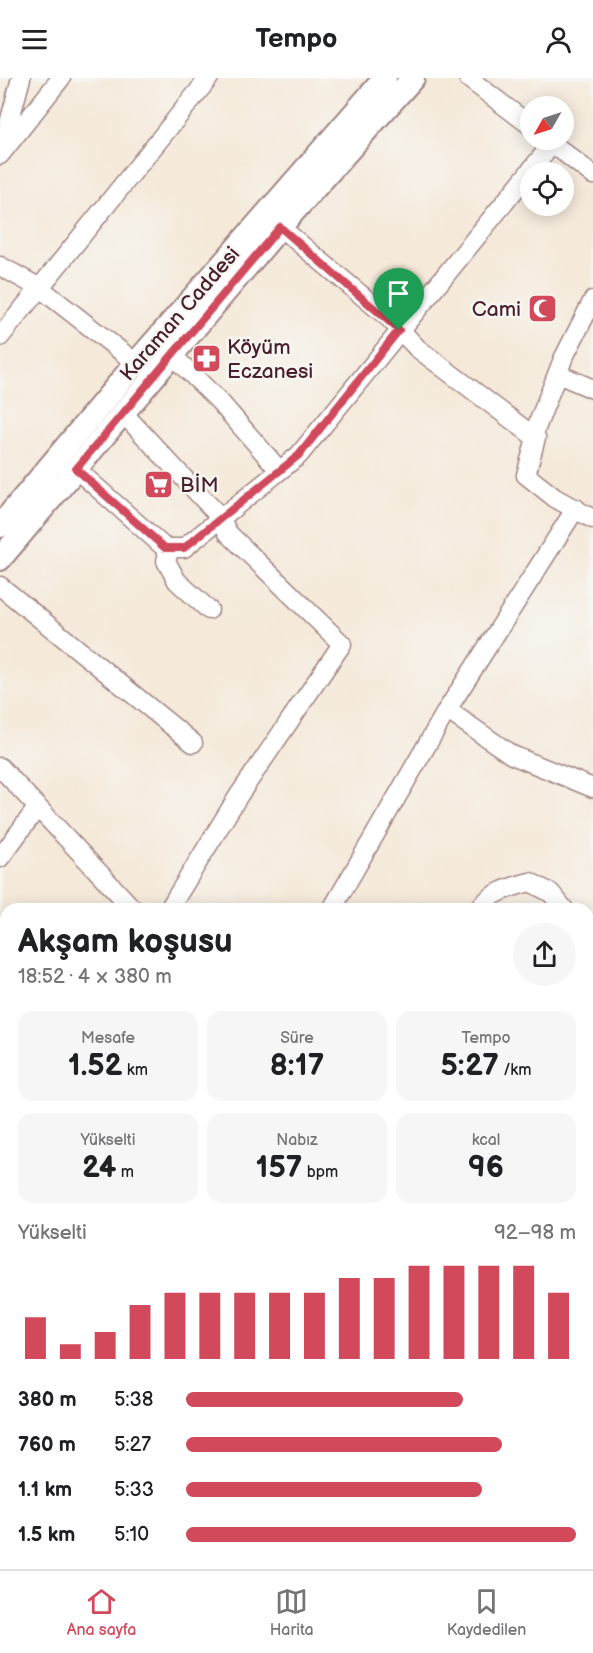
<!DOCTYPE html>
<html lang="tr">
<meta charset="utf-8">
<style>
body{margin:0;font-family:"Balsamiq Sans",sans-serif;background:#f6f6f6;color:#202124;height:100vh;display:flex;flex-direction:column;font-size:22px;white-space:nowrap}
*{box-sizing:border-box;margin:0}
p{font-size:20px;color:#757577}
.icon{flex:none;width:33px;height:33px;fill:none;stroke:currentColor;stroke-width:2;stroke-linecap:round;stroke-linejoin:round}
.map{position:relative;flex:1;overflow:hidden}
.side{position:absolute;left:0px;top:825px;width:594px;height:666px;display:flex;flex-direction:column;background:#fff;border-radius:18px 18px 0 0;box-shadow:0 3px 15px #0003}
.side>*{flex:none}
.needle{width:39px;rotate:231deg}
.controls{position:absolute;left:520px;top:18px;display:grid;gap:12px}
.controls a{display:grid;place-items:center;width:54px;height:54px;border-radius:50%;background:#fff;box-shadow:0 3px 15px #0003;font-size:30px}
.pin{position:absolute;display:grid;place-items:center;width:51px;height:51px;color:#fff;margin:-62px -26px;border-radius:50% 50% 50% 0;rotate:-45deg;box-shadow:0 0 6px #0007}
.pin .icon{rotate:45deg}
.round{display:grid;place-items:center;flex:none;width:63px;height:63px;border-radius:32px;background:#f6f6f6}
.overview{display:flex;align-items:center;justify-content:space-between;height:102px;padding:0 18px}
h1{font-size:33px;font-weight:600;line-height:45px}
.figures{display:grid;grid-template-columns:repeat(3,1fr);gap:9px;height:102px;padding:6px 18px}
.figures div{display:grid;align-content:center;border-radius:15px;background:#f6f6f6;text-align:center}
.figures b{font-size:30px;font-weight:600}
.figures small{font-size:16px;font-weight:400}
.figures p{font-size:16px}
.chart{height:168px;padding:12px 18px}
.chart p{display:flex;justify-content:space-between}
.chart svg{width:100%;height:108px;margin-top:6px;stroke:#d1495b;stroke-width:6}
ul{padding:0 18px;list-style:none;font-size:20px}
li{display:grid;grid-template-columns:96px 72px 1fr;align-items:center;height:45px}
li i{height:15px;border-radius:8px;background:#d1495b}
header{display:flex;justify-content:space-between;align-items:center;height:78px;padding:0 18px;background:#fff;font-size:27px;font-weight:600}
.tabs{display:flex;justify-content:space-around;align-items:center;height:84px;border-top:2px solid #e0e0e0;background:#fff;font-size:16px;color:#757577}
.tabs a{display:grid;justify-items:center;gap:3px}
.tabs .active{color:#d1495b}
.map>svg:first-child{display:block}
</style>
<header><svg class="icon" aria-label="menu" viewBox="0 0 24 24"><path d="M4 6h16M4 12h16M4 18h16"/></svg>Tempo<svg class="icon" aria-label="person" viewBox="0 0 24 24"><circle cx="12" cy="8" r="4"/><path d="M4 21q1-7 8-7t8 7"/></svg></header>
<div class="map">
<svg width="593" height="1491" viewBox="0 0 593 1491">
<defs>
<pattern id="park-crowns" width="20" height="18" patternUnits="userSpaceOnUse" patternTransform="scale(1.5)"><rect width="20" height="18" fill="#a1da8d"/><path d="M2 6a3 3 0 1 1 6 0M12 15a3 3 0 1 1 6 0" fill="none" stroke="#8cbb7a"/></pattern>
</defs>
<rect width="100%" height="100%" fill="#f6f6f2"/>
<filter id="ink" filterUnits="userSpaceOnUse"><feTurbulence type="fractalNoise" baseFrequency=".0167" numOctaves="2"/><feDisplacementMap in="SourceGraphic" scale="12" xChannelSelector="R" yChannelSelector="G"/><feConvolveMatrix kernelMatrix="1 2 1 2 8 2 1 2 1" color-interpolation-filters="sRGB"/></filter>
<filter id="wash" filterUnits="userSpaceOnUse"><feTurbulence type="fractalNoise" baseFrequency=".008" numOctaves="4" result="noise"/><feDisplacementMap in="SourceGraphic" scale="24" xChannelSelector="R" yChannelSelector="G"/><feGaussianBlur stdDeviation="1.35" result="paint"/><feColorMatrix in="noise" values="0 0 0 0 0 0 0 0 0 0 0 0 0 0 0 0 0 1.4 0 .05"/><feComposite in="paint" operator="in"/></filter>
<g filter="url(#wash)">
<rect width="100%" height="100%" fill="#f5e9d9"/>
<!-- park -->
<polygon fill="url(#park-crowns)" stroke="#767c5c" stroke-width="1.5" points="114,1485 187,1485 185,1491 113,1491"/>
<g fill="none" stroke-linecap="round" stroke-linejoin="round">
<!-- stream -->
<g stroke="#5ba9d5" stroke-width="4.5">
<polyline points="0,1400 6,1403"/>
<polyline points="94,1485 95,1491"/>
</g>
</g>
</g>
<g filter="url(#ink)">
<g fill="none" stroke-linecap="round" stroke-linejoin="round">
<defs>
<g id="minor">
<polyline points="468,0 531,48"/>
<polyline points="548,62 593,97"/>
<polyline points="3,68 21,0"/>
<polyline points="0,77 61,0"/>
<polyline points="280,149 390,241 417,270 536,360 526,397 555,420 593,441"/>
<polyline points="0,188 40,210 136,285"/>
<polyline points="0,259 209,0"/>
<polyline points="172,277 219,323 279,392"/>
<polyline points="558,296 593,311"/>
<polyline points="123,335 220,439 228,455 342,566 239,717 169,831"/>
<polyline points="533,358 563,281 593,222"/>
<polyline points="76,391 165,470 184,470 299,377 553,65"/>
<polyline points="170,470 166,483 177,503 209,532"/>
<polyline points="0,508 193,665"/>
<polyline points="447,632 512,677 593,710"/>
<polyline points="0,689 133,831"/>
<polyline points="0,780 37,730"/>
<polyline points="332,831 447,632 576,430"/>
<path d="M479,831C491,814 511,809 530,804L551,815L564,831"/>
<polyline points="588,858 593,864"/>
<polyline points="588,894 593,882"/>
<polyline points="0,1010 6,1014"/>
<polyline points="588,1150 593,1138"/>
<polyline points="0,1160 3,1161 6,1158"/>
<polyline points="0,1368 6,1371"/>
<polyline points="588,1387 593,1391"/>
<polyline points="0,1419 6,1422"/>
<polyline points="311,1485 328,1491"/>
<polyline points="37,1491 41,1485"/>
<polyline points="71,1491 71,1485"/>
<polyline points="201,1491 203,1485"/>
<polyline points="442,1491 444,1485"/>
</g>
<g id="major">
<polyline points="0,448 136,285 385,0"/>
<polyline points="0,481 280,149 413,0"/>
</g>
</defs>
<!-- minor casing -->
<use href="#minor" stroke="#a08482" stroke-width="21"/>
<!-- major casing -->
<use href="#major" stroke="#a08482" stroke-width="26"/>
<!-- minor -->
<use href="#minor" stroke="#fff" stroke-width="18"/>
<!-- major -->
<use href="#major" stroke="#fff" stroke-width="22"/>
</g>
</g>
<g fill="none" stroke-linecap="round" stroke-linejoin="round" filter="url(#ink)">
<defs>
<polygon id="route" points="280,149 399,252 299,377 184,470 165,470 76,391"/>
</defs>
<!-- route casing -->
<use href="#route" stroke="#fff" stroke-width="12"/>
<!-- route -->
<use href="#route" stroke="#d1495b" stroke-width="8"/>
</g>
<!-- icons -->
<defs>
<symbol id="mosque-square" viewBox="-11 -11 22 22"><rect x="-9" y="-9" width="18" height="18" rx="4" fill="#d1495b" stroke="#f6f6f2"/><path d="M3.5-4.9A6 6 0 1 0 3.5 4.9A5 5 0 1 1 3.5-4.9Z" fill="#fff"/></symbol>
<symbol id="pharmacy-square" viewBox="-11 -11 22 22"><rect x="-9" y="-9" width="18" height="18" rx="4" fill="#d1495b" stroke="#f6f6f2"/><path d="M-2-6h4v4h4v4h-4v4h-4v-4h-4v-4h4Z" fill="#fff"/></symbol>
<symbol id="supermarket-square" viewBox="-11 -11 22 22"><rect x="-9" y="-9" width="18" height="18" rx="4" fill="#d1495b" stroke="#f6f6f2"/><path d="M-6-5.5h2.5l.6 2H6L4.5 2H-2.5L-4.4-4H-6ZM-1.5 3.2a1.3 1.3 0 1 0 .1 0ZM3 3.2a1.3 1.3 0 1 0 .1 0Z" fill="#fff"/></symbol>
</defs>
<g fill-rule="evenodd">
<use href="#mosque-square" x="526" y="214" width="33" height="33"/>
<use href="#pharmacy-square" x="190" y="264" width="33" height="33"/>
<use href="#supermarket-square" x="142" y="390" width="33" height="33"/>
</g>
<g text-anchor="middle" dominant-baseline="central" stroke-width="5" stroke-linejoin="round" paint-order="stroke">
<!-- poi labels -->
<g font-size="21" fill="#4a1f2b" stroke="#f6f6f2" text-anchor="start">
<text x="521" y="231" text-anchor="end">Cami</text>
<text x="227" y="269">Köyüm<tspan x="227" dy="24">Eczanesi</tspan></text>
<text x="180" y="407">BİM</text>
</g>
<!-- street labels -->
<g font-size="21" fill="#4a1f2b" stroke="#f6f6f2">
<text transform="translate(180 236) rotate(-49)">Karaman Caddesi</text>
</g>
</g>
</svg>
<div class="controls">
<a><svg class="needle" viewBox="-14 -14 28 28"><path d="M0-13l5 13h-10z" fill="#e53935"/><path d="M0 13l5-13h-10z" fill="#757577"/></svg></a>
<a><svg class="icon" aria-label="locate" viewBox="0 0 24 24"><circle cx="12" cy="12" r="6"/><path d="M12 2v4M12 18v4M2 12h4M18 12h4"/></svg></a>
</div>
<div class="pin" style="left:399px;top:252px;background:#1e9e55"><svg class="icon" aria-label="arrive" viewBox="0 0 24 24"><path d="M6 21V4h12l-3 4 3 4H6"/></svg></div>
<section class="side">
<div class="overview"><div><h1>Akşam koşusu</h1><p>18:52 · 4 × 380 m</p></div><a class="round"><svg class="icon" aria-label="share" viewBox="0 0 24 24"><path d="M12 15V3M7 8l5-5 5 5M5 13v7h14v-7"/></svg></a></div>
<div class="figures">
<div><p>Mesafe</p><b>1.52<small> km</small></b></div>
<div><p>Süre</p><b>8:17</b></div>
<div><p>Tempo</p><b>5:27<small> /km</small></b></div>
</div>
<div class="figures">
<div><p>Yükselti</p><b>24<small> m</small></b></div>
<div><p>Nabız</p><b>157<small> bpm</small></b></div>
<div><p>kcal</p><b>96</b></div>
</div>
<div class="chart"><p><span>Yükselti</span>92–98 m</p>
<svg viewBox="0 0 160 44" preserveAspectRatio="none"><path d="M5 44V27M15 44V38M25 44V33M35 44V22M45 44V17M55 44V17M65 44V17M75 44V17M85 44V17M95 44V11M105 44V11M115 44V6M125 44V6M135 44V6M145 44V6M155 44V17"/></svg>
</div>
<ul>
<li><b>380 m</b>5:38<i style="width:71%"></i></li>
<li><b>760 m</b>5:27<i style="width:81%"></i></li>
<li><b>1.1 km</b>5:33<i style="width:76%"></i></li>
<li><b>1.5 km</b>5:10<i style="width:100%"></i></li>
</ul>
</section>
</div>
<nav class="tabs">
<a class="active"><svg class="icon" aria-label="home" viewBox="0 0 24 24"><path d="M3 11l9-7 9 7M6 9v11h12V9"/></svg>Ana sayfa</a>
<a><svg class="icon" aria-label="map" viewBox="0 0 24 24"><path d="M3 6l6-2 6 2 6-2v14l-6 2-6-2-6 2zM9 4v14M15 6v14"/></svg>Harita</a>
<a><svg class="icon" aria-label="saved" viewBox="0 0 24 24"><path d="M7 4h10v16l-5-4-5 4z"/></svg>Kaydedilen</a>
</nav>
